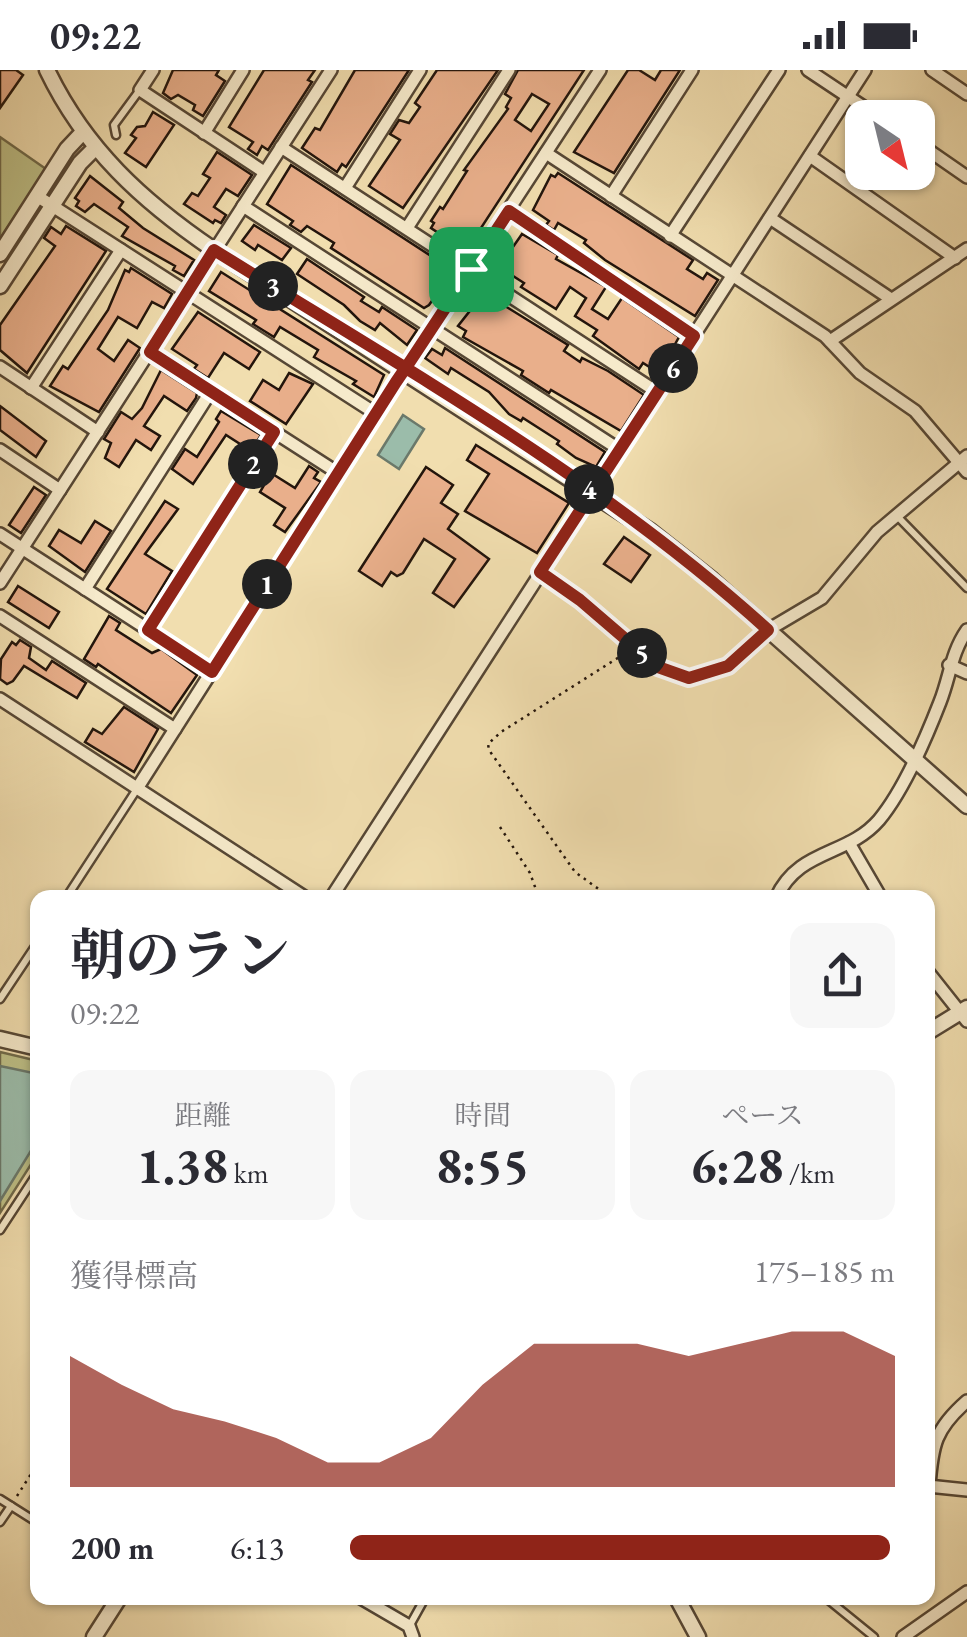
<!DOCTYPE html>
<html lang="ja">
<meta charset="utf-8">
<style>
body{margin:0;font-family:"EB Garamond","Noto Serif JP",serif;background:#f7f7f7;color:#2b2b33;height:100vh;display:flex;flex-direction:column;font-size:38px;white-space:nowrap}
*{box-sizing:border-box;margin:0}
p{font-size:32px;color:#7c7c81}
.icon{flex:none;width:55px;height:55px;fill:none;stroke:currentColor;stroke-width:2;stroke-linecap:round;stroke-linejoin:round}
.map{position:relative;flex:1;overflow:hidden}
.panel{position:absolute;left:30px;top:820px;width:905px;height:715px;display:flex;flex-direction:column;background:#fff;border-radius:20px;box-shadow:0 2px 8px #0004}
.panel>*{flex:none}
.needle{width:65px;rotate:145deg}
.fabs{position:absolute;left:845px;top:30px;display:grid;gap:20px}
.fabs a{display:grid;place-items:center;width:90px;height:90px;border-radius:20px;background:#fff;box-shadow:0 2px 8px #0004;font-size:50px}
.pin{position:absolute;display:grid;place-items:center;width:85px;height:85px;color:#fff;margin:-42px;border-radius:20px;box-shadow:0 5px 15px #0006}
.km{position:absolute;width:50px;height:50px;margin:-25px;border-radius:50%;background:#222;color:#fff;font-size:28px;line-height:50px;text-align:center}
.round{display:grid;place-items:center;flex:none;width:105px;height:105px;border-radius:20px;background:#f7f7f7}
.headline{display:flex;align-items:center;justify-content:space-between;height:170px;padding:0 40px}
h1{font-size:55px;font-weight:700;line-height:75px}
.metrics{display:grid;grid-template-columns:repeat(3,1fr);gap:15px;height:170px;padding:10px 40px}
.metrics div{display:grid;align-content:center;border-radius:20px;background:#f7f7f7;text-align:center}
.metrics b{font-size:50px;font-weight:700}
.metrics small{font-size:28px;font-weight:400}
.metrics p{font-size:28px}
.chart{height:280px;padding:20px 40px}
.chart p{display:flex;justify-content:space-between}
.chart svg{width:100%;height:180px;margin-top:10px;fill:#8f2418;opacity:.7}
ul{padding:0 40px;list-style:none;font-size:32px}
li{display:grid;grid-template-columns:160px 120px 1fr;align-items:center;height:75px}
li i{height:25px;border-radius:12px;background:#8f2418}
.status{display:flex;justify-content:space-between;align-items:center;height:70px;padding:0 50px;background:#fff;direction:ltr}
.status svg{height:28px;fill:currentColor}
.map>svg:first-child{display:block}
</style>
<div class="status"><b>09:22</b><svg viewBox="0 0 49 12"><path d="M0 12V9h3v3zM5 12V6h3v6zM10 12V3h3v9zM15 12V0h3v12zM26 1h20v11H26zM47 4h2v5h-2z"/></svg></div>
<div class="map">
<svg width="967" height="1567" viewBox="0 0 967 1567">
<rect width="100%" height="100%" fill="#f1deaf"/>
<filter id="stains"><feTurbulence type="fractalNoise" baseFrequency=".002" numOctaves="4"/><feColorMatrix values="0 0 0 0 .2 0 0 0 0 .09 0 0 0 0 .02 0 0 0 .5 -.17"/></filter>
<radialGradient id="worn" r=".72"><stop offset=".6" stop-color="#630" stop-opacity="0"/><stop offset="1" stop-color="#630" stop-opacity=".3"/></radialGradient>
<!-- green -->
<g fill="#bec087" stroke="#706a4a" stroke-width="2.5">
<polygon points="0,67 46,99 0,169"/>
<polygon points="0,982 38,991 37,1085 0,1143"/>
</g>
<!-- water -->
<g fill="#9bbcaa" stroke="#6b796b" stroke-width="2.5">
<polygon points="403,345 424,359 399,399 378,385"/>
<polygon points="0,996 38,1004 37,1071 0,1131"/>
</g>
<!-- building -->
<g fill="#e9af8b" stroke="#23150c" stroke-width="2.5" fill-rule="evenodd">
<polygon points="0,0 16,0 23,5 0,38"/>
<polygon points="173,0 219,0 216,5 225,11 203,46 193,40 195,35 178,25 171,29 163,23"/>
<polygon points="264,0 315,0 308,10 312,12 268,80 262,76 257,85 248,79 253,72 229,57"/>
<polygon points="355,0 409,0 346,97 342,94 337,102 302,78 315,58 320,60"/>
<polygon points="437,0 498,0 403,138 369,116 400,70 390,64 399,50 409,53 420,37 415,33"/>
<path d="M518,0H584L466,181L431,158L434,153L431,151L440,137L443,139L467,101L464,100L508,39L506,37L511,28L505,24ZM532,24L549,34L531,61L515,50Z"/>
<polygon points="628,0 639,0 655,10 661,0 680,0 614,103 574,82"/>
<polygon points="153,42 174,55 146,97 125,83 136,68 131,65 137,57 145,56"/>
<polygon points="217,82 252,105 238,126 226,119 214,137 226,145 221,153 215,150 213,153 184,134 192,123 198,126 210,108 203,104"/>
<polygon points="291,95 451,199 451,204 429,235 424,238 331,178 334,173 307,156 301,162 290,155 293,151 267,134"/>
<polygon points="558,103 693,190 687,199 703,209 707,203 718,210 695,246 605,190 584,173 586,170 558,153 554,160 546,155 549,151 533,140 551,105 555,107"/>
<polygon points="90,106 123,132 119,138 143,158 194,190 184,206 173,200 175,196 122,166 128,157 94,134 85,142 76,136 79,131 75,128"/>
<polygon points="254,155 291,178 282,190 258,175 255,180 242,171"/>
<polygon points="66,156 106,181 27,303 0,280 0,255 55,176 44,168 51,157 61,164"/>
<polygon points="522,164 558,185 556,189 606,217 592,239 608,249 622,228 679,267 659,303 643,293 639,299 593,266 597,260 575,246 586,228 570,217 556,239 521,217 524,213 499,197"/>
<polygon points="307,189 364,227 361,231 379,242 382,237 417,260 407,275 380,253 375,260 360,251 344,235 297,204"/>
<polygon points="131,198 172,224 164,238 152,232 137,258 118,247 98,279 114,291 128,270 140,278 99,342 50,316 63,296 68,299 108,240 125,200 129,202"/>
<polygon points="221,202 384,305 374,327 353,314 356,311 314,287 318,280 280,257 274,267 253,254 256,250 209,221"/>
<polygon points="484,223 568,275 564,281 580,292 582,288 608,301 644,325 621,361 551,320 549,323 521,305 523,301 463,267 466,261 458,256"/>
<polygon points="198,242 260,282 249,299 224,283 208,308 194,299 197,295 172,279"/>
<polygon points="445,278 605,382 596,397 576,388 557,374 559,371 523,348 521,351 509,344 489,322 451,298 448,304 425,288 432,279 442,285"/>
<polygon points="161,300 197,323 196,328 187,341 164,326 144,356 160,366 151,380 136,370 119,397 105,388 111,373 104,369 121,342 132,349 142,338"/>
<polygon points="289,303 313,314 286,354 250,331 263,310 279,320"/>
<polygon points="0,336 46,371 36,387 0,360"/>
<polygon points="221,341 261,365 251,381 226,365 193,414 172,399 185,379 197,387 219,352 216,349"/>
<polygon points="476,375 569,433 537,483 465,441 489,404 467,390"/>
<polygon points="309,396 318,402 314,408 321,412 285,462 274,455 285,438 260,422 271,403 295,418"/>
<polygon points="426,397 453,415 441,433 458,444 448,459 489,489 454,537 433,523 455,489 424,469 403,503 397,506 391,502 382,516 359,501"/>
<polygon points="34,417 46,425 21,463 9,455"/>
<polygon points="165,431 178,439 145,484 172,501 146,544 107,519"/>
<polygon points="95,451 111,461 85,502 49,476 59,460 81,473"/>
<polygon points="624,467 650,485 631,512 604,494"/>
<polygon points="18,516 59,542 49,558 8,532"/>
<polygon points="109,546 120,553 116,560 152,583 161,579 197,605 171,643 98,594 96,597 84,589"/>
<polygon points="20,570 31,577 29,588 46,600 52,591 86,613 77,628 24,596 13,611 7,614 0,609 1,589 12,572 16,575"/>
<polygon points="124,637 158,659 134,702 85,672 93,659 102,664"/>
</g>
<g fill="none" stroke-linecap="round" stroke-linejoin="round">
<defs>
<g id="service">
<polyline points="116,65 114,55 139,21"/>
<polyline points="897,446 967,518"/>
<polyline points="66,828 137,719"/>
<polyline points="0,929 38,872"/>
<polyline points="0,1160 38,1102"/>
<polyline points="0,1429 38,1453"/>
<polyline points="0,1452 11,1436"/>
<polyline points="826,1528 874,1567"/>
<polyline points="410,1555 425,1528"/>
</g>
<g id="minor">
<polyline points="153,0 140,20 264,102"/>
<polyline points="808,0 880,48"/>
<polyline points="932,0 967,24"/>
<polyline points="204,63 243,0"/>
<polyline points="918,73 967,107"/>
<polyline points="281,77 657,322"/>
<polyline points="546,83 825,266 860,303 915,341 967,402"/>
<polyline points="810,86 955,188"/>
<polyline points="345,118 420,0"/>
<polyline points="37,126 375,343"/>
<polyline points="611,126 692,0"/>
<polyline points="243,136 620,380"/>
<polyline points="509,141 694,265"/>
<polyline points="770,148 891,229"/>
<polyline points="407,158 509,0"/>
<polyline points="670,166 779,0"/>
<polyline points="830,271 967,179"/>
<polyline points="150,282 338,403"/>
<polyline points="0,297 98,362"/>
<polyline points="31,318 121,180"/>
<polyline points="0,380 60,420"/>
<polyline points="0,464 212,601"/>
<polyline points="0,513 331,0"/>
<polyline points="85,519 211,321"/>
<polyline points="0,546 175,659"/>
<polyline points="147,560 274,362"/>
<polyline points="768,560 822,528 877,462 967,386"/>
<polyline points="949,595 967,603"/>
<polyline points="0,629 306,828"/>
<polyline points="138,717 396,312 600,0"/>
<polyline points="849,773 881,828"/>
<polyline points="331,828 865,0"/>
<path d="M776,828C799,778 847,787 879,750C903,721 926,668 940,632C950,607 951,583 967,560"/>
<polyline points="928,902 967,951"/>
<polyline points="928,1416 967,1420"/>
<path d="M929,1416C932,1375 935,1359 967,1331"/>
<polyline points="361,1528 409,1556 413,1567"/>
<polyline points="903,1567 967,1522"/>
</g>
<g id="tertiary">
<path d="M47,0C85,79 142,131 214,180L650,461L712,510L967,736"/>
<polyline points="0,184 67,79 83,62"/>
<polyline points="0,216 80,93 94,79"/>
<polyline points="928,962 967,938"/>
<polyline points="0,969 38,978"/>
<polyline points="677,1528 698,1567"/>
<polyline points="94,1567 119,1528"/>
</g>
</defs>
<!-- service casing -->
<use href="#service" stroke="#564735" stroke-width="11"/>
<!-- minor casing -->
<use href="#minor" stroke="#564735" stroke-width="16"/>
<!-- tertiary casing -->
<use href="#tertiary" stroke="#564735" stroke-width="19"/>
<!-- path -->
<g stroke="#23150c" stroke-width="2.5" stroke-dasharray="2.5 5" stroke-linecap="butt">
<polyline points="551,510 635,577 501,662 488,674 489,680 575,802 611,828"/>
<path d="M635,577C687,622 711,610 759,568"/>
<polyline points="500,757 530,803 539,828"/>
<polyline points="17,1426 38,1393"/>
</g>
<!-- service -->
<use href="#service" stroke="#f6eacb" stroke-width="6"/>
<!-- minor -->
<use href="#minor" stroke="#f6eacb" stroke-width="11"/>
<!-- tertiary -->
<use href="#tertiary" stroke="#f6eacb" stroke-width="14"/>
</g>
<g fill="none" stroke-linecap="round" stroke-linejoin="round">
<defs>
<path id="route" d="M471,199L411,290L396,312L212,602L148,560L274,362L150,282L214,180C403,298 602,409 768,560L728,596L689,608L658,597L580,530L540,502L694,266L509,141L471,199"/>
</defs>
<!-- route casing -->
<use href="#route" stroke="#fff" stroke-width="20"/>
<!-- route -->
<use href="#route" stroke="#8f2418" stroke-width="12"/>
</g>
<rect width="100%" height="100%" filter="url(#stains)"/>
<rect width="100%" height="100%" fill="url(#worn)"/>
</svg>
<div class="fabs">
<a><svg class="needle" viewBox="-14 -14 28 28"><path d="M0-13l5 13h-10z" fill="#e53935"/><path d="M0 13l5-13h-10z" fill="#7c7c81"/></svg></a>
</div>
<div class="pin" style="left:471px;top:199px;background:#1e9e55"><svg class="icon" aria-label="arrive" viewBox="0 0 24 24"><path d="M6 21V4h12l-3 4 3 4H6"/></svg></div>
<b class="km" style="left:267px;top:514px">1</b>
<b class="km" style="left:253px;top:394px">2</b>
<b class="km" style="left:273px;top:216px">3</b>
<b class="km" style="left:589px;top:419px">4</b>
<b class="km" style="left:642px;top:583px">5</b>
<b class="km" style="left:673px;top:298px">6</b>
<section class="panel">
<div class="headline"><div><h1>朝のラン</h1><p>09:22</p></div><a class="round"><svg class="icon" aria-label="share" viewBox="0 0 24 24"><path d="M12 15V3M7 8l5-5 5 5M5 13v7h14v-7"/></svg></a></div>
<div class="metrics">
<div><p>距離</p><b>1.38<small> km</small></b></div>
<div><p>時間</p><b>8:55</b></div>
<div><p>ペース</p><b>6:28<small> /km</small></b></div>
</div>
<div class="chart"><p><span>獲得標高</span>175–185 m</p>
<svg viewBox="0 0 160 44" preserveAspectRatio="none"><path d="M0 44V12L10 19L20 25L30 28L40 32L50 38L60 38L70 32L80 19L90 9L100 9L110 9L120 12L130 9L140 6L150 6L160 12V44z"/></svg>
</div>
<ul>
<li><b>200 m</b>6:13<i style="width:99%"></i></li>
</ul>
</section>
</div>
